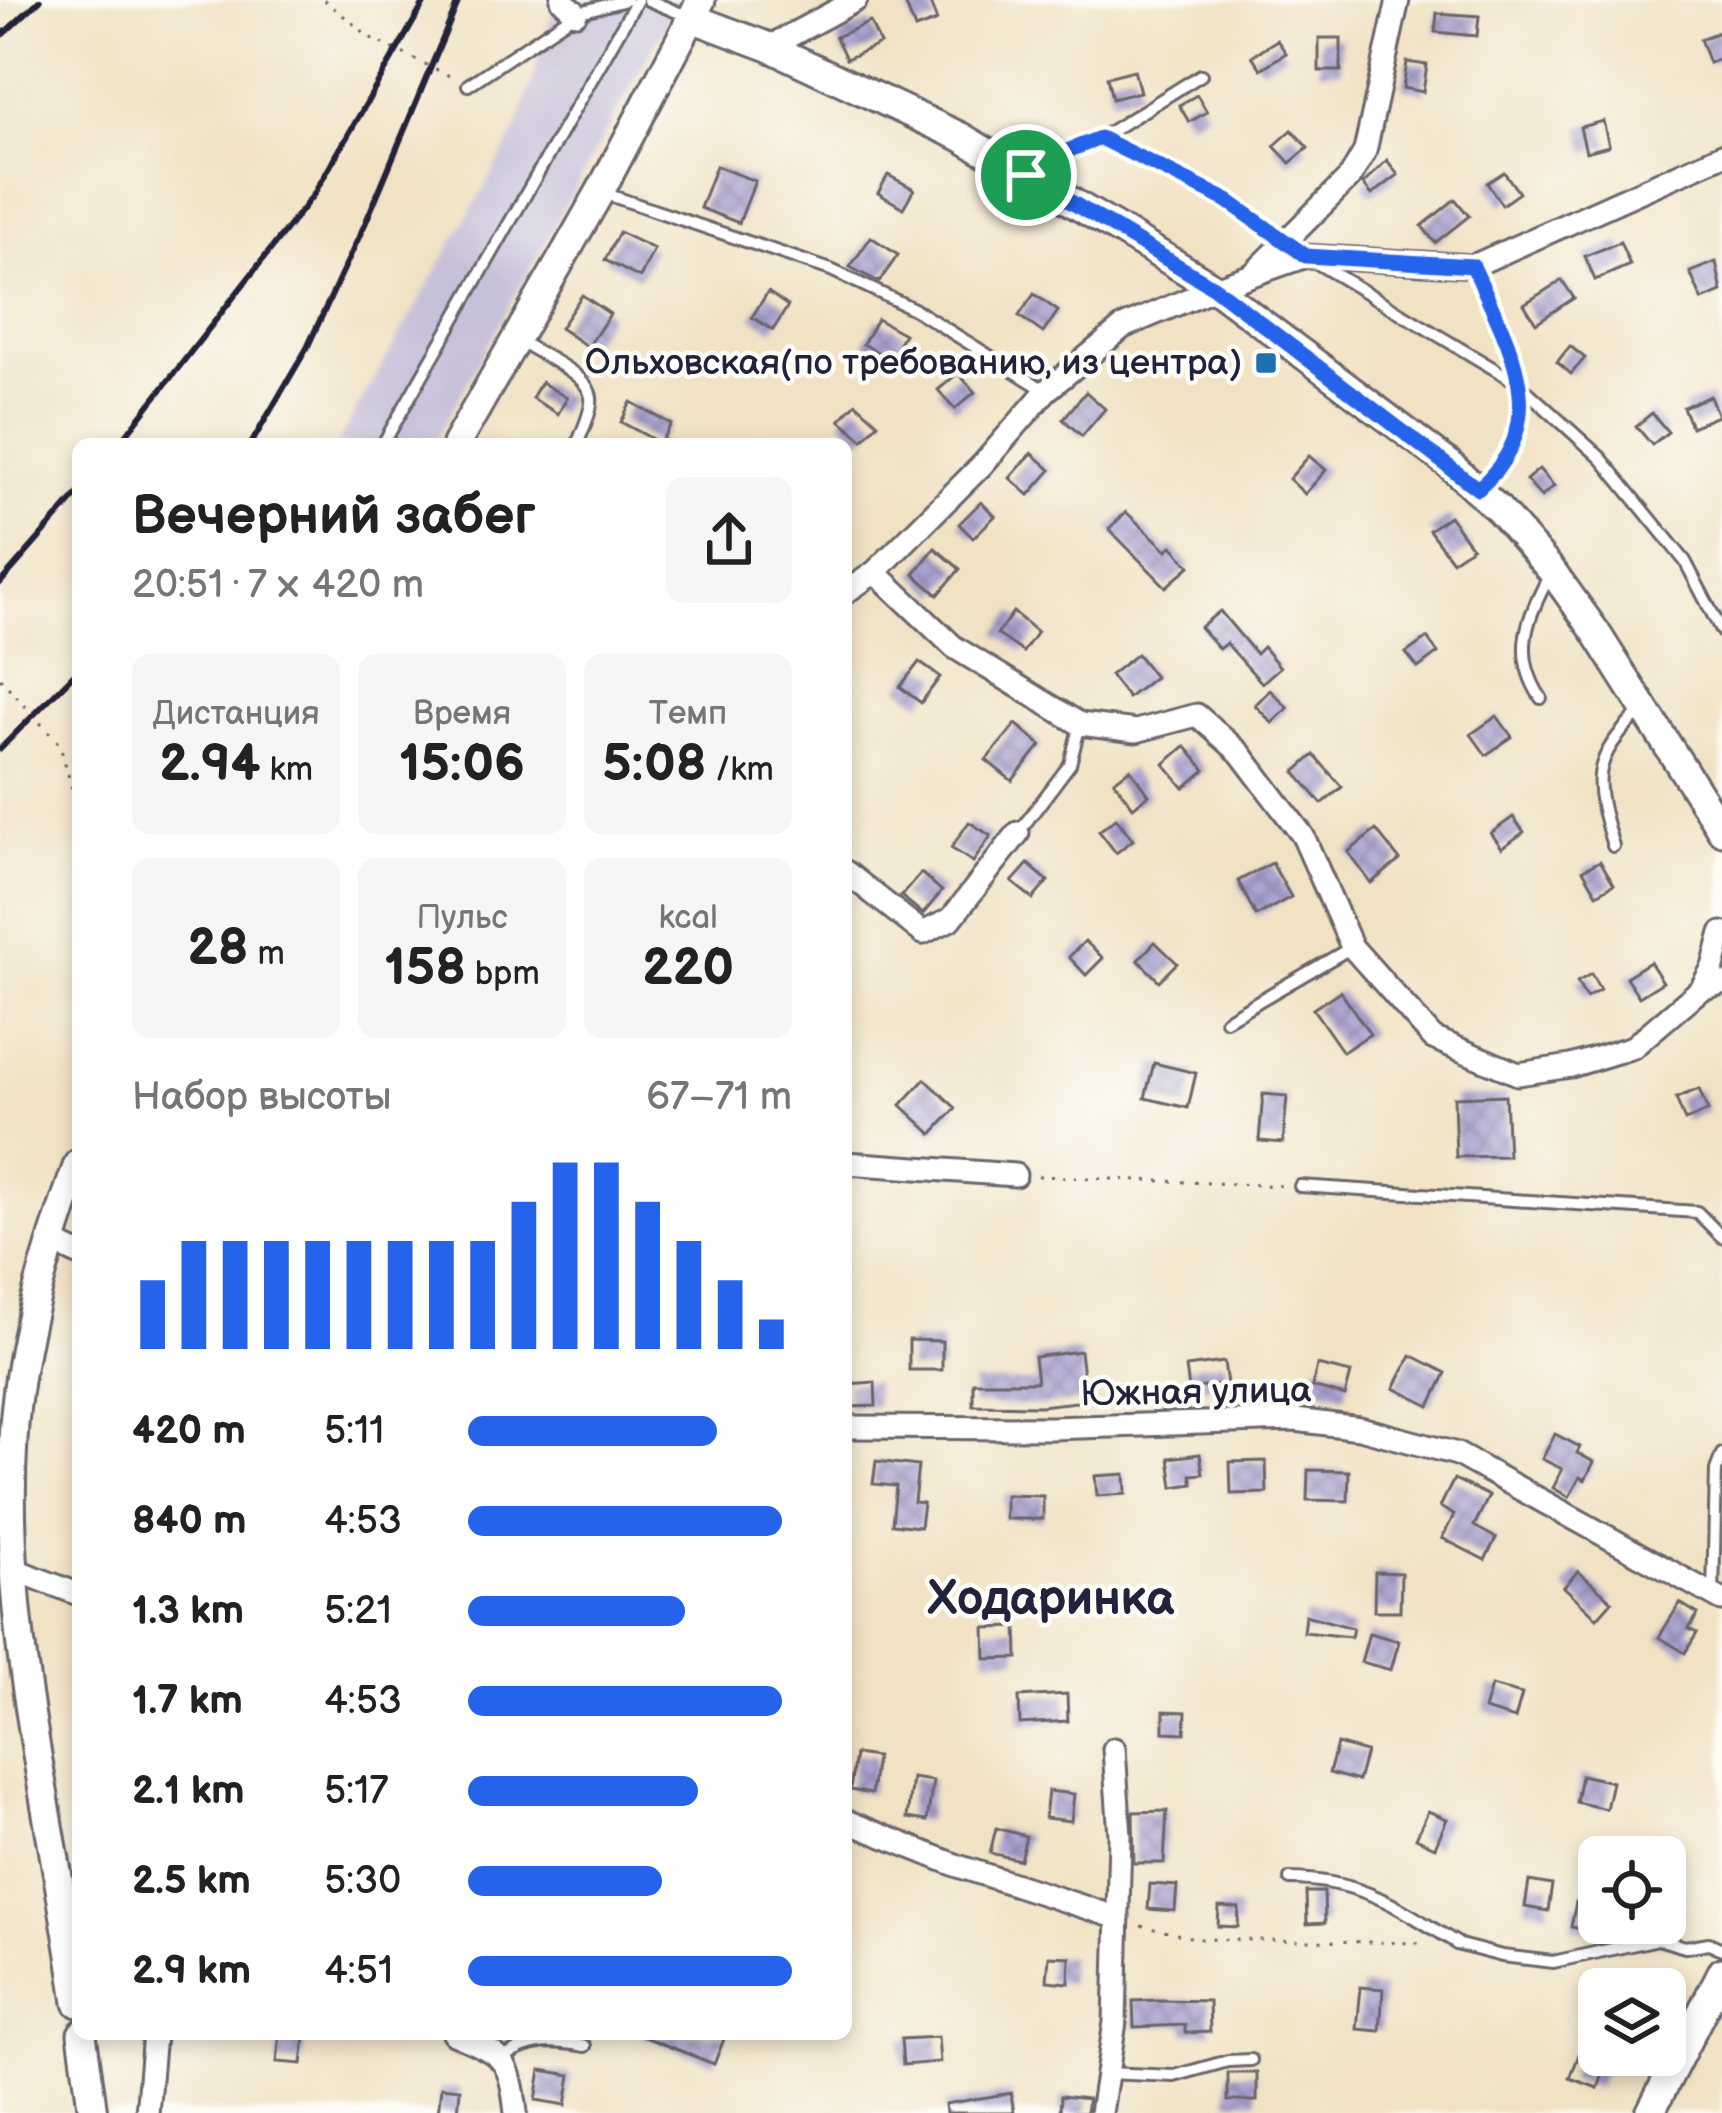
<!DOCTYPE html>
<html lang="ru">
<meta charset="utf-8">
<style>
body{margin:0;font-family:"Balsamiq Sans",sans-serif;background:#f6f6f6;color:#222;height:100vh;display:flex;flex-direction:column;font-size:45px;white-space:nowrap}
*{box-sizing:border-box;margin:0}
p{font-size:39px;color:#767676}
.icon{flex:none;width:66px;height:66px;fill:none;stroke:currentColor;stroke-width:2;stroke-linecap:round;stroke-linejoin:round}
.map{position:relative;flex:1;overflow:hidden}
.sheet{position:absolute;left:72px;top:438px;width:780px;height:1602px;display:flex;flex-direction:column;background:#fff;border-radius:18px;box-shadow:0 6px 18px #0003}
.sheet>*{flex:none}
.tools{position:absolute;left:1578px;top:1836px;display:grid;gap:24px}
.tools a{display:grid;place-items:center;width:108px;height:108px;border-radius:18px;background:#fff;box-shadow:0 6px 18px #0003;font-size:60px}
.pin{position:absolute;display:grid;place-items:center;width:102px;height:102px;color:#fff;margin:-51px;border:6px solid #fff;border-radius:50%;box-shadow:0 3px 12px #0007}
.round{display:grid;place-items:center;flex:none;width:126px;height:126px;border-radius:18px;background:#f6f6f6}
.headline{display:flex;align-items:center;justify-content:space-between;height:204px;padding:0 60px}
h1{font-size:54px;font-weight:800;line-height:90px}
.figures{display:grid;grid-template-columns:repeat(3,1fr);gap:18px;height:204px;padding:12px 60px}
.figures div{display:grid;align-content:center;border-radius:18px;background:#f6f6f6;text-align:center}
.figures b{font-size:51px;font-weight:800}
.figures small{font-size:33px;font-weight:400}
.figures p{font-size:33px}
.chart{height:336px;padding:24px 60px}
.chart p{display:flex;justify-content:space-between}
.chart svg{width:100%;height:216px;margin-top:12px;stroke:#2563eb;stroke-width:6}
ul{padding:0 60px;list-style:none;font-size:39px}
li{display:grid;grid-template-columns:192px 144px 1fr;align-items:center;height:90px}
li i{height:30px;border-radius:15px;background:#2563eb}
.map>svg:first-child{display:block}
</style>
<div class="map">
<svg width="1722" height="2113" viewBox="0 0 1722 2113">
<defs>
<pattern id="building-cross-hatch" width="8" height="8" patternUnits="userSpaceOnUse" patternTransform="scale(3)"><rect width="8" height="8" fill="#aba3d0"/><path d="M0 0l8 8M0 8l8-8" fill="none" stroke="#8b84aa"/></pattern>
</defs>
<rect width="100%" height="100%" fill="#fdfcf7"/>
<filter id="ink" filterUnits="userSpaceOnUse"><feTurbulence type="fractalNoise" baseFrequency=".00833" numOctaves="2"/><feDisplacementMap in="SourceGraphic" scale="24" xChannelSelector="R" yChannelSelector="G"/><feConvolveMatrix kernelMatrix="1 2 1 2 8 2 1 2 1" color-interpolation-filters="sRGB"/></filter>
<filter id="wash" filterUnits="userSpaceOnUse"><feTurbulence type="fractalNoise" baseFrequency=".004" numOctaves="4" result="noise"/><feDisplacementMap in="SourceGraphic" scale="48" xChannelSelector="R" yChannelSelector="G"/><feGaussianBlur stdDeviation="2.7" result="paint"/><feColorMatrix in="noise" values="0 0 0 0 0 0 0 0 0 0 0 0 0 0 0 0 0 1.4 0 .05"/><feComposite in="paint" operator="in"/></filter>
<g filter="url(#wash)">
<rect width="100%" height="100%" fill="#f1e2c4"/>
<!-- industrial -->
<polygon fill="#c7c0d9" points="556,0 679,0 433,444 337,444 517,130"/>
<g id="blocks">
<!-- building -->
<g fill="url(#building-cross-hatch)">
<polygon points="917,0 929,0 937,21 915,29 906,5"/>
<polygon points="1437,13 1479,16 1477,36 1435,32"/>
<polygon points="870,22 880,44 846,59 836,37"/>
<polygon points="1722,31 1722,58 1709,63 1700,39"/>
<rect x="1319" y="38" width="22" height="33"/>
<polygon points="1277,40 1286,53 1261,69 1252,56"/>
<polygon points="1407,62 1427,65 1423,92 1403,88"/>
<polygon points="1134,70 1140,92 1112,99 1107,77"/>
<polygon points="1197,95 1207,112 1189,122 1179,105"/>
<polygon points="1603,121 1609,146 1586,152 1580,127"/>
<polygon points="1292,130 1308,148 1290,163 1274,146"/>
<polygon points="1387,160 1398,175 1372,195 1363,184"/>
<polygon points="716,166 755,181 739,223 700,208"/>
<polygon points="1504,172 1519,193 1502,205 1487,183"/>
<polygon points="888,175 914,189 903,208 878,193"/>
<polygon points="1455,199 1469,216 1435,243 1422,226"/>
<polygon points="619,232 654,249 640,278 605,260"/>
<polygon points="871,237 898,255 879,282 850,267"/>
<polygon points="1620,242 1630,265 1595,280 1585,256"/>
<polygon points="1716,262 1722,292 1702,300 1690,272"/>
<polygon points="1562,280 1574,298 1536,323 1524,304"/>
<polygon points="768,292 788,306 773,330 752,317"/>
<polygon points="1034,294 1058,311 1043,333 1019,316"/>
<polygon points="582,295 610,314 588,347 560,328"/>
<polygon points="877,319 904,334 890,359 863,344"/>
<polygon points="1570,346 1585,358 1571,374 1557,362"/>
<polygon points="958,373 975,392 955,409 938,390"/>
<polygon points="541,382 567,398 558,414 532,398"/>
<polygon points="1086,392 1105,409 1082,436 1063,419"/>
<polygon points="1710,396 1718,416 1691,427 1683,407"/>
<polygon points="631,402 671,424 660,443 621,422"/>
<polygon points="856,403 878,423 863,440 840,420"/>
<polygon points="1652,413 1668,432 1652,445 1636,426"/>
<polygon points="1032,453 1051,470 1029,495 1010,478"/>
<polygon points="1309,456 1326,470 1305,494 1289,479"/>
<polygon points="1539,469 1554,486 1541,497 1526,480"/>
<polygon points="981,502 995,516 973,538 959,524"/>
<polygon points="1126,512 1167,550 1172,546 1190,566 1166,587 1109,529"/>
<polygon points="1449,516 1472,547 1452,561 1429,530"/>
<polygon points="935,548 960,569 938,595 914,574"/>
<polygon points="1220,611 1256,654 1263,647 1280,667 1262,683 1226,643 1219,649 1200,627"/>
<polygon points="1013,612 1037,632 1023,652 997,634"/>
<polygon points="1427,638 1438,653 1418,668 1406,653"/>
<polygon points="1137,654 1155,677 1128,698 1110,675"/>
<polygon points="919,662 940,677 921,703 900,687"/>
<polygon points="1270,690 1288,708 1272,723 1255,705"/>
<polygon points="1497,716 1512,737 1486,755 1471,734"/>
<polygon points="1016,724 1041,745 1012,781 986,760"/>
<polygon points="1185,746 1205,770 1184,788 1164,764"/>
<polygon points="1314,755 1342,787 1322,804 1295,772"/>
<polygon points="1130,769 1149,795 1133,807 1114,781"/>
<polygon points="1513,817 1524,832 1502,848 1491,833"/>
<polygon points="1116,818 1133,840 1116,853 1099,831"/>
<polygon points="969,822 991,836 973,862 951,848"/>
<polygon points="1376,830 1400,860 1371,883 1348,852"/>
<polygon points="1600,861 1614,884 1597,894 1583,870"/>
<polygon points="1272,863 1291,897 1256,916 1238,881"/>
<polygon points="1028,864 1048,881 1033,899 1012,882"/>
<polygon points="921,873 942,891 923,914 901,896"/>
<polygon points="1085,941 1103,958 1086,975 1069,957"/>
<polygon points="1155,942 1177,963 1159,981 1138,960"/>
<polygon points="1650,962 1663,982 1639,997 1626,977"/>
<polygon points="1591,974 1600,990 1586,998 1577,982"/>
<polygon points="1340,991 1370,1034 1343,1052 1313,1009"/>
<polygon points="1154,1063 1196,1073 1188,1108 1145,1098"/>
<polygon points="925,1079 956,1108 932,1134 901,1105"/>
<polygon points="1699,1089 1708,1111 1685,1121 1676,1098"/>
<polygon points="1263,1094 1287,1096 1283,1143 1259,1141"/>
<polygon points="1505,1095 1508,1156 1456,1157 1454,1097"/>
<polygon points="909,1340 942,1341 942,1370 909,1370"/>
<polygon points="1080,1351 1086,1401 1040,1406 973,1405 973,1382 1037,1382 1034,1357"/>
<polygon points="1411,1355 1446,1373 1430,1406 1394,1388"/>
<polygon points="1224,1362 1227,1384 1189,1389 1186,1367"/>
<polygon points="1317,1365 1351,1373 1345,1396 1312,1387"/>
<polygon points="875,1382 876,1406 848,1407 847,1384"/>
<polygon points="1555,1434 1580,1447 1577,1453 1594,1462 1585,1480 1580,1477 1569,1497 1553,1488 1562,1469 1542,1459"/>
<polygon points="1200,1454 1203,1474 1191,1475 1193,1484 1173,1487 1169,1458"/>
<polygon points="876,1461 918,1466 914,1502 923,1503 920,1527 892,1524 896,1486 873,1484"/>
<polygon points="1266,1461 1267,1493 1231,1494 1230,1462"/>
<polygon points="1308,1470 1349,1471 1348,1501 1307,1500"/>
<polygon points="1125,1474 1126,1494 1097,1496 1095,1476"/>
<polygon points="1454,1479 1489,1496 1474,1526 1496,1538 1485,1560 1442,1538 1454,1515 1440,1507"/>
<polygon points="1005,1495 1043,1496 1043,1519 1005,1519"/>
<polygon points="1578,1571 1612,1601 1597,1618 1564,1587"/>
<polygon points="1375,1572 1401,1573 1400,1611 1374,1611"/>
<polygon points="1680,1603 1698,1614 1689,1629 1697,1633 1685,1653 1659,1637"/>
<polygon points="1305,1615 1353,1628 1351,1637 1303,1632"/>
<polygon points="1017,1627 1018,1658 986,1659 985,1628"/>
<polygon points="1369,1633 1399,1641 1391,1670 1361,1662"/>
<polygon points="1491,1686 1522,1694 1515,1719 1484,1710"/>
<polygon points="1067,1694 1068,1721 1020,1724 1019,1697"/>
<polygon points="1164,1711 1186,1712 1185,1733 1164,1732"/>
<polygon points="1337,1744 1366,1752 1358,1781 1329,1773"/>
<polygon points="855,1754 876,1757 871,1794 850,1790"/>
<polygon points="1581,1775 1612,1782 1606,1809 1576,1802"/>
<polygon points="912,1778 933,1781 927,1821 907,1818"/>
<polygon points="1048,1791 1074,1794 1071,1821 1045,1818"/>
<polygon points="1167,1811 1164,1863 1134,1863 1133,1812"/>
<polygon points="1428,1811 1447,1819 1435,1847 1416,1838"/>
<polygon points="996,1828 1026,1836 1020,1860 990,1853"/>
<polygon points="1529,1881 1552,1885 1548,1911 1525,1907"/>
<polygon points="1150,1884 1177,1886 1175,1911 1148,1909"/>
<polygon points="1306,1892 1324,1892 1325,1923 1307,1924"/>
<polygon points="1576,1902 1599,1907 1597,1932 1571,1927"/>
<polygon points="1219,1907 1239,1908 1238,1927 1218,1926"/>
<polygon points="1049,1956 1070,1957 1069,1983 1047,1981"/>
<polygon points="1361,1987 1383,1989 1380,2031 1357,2029"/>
<polygon points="1160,2000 1209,2001 1210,2032 1185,2033 1185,2025 1134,2027 1133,2001"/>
<polygon points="280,2034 305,2037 302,2064 277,2062"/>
<polygon points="637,2034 726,2034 714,2064"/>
<polygon points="938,2037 940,2062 903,2065 901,2039"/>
<polygon points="1585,2039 1599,2045 1599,2055 1610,2055 1598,2088 1570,2078"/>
<polygon points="541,2070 571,2075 566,2105 536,2100"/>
<rect x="1228" y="2073" width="29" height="28"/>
<polygon points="441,2087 460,2089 458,2113 438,2113"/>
<polygon points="1011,2093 1014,2113 946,2113 945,2104"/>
<polygon points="1061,2096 1088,2099 1086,2113 1060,2113"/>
</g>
</g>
</g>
<g filter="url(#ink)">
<use href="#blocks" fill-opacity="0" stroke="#6a656b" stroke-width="3"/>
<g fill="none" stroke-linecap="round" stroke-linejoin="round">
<defs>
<g id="service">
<polyline points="648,0 689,17"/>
<polyline points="468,85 576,13 626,0"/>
<polyline points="1100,138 1201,75"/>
<polyline points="1031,172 1057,155 1100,138 1227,201 1286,241"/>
<polyline points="603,193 831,270 914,309 1046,391"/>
<polyline points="1315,262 1518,383 1601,458 1685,561 1722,632"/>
<path d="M1473,266C1507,339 1555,422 1480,487"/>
<path d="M516,338C535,354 587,371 591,397C593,410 582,430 578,443"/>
<polyline points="383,444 637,0"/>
<path d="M1541,698C1511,653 1528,617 1550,574"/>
<polyline points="1018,833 1070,764 1080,724"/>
<path d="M1613,846C1593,779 1590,761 1641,711"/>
<polyline points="1226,1020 1352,947"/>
<polyline points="1300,1186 1697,1212 1722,1237"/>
<polyline points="1713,1595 1716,1470 1722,1454"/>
<path d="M1290,1879C1363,1880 1397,1907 1457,1943"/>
<polyline points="1456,1944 1502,1956 1553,1962 1658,1939 1685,1947 1709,1943 1722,1949"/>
<path d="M503,2058C532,2039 552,2040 585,2046"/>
<polyline points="1107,2073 1174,2076 1228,2061 1251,2060"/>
</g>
<g id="minor">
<polyline points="562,0 576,13"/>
<polyline points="769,47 856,0"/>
<polyline points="1254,273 1350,177 1365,151 1398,0"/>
<polyline points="875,572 954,647 1080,724 1136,731 1197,715 1240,753 1303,836 1352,947 1433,1038 1518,1074 1571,1066 1633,1047 1701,989 1722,983"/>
<polyline points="846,592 875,572 983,464 1046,391 1123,327 1215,288 1306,256 1473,266 1722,155"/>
<polyline points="846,872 923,933 951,919 1018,833"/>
<polyline points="1701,989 1713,967 1722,933"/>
<polyline points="846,1163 1015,1175"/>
<polyline points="51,1241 78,1254"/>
<polyline points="846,1427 1051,1428 1295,1420 1360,1428 1457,1454 1722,1600"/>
<polyline points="13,1569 78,1594"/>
<polyline points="846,1821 958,1866 1118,1918"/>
<path d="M454,2034C504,2055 510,2058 516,2113"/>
<polyline points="147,2113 154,2034"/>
<polyline points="1101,2113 1115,2022 1120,1836 1114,1749"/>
</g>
<g id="tertiary">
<polyline points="692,18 769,47 961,137 1116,228 1215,288 1449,464 1499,510 1552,571 1595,631 1722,831"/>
<polyline points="456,444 600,192 701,0"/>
<path d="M78,1164C46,1253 18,1345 13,1440C1,1630 53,1816 78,2003"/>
<polyline points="82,2034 93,2113"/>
<polyline points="1650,2113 1722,1972"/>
</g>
</defs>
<!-- service casing -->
<use href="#service" stroke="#6a656b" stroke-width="16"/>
<!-- minor casing -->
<use href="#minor" stroke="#6a656b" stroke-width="27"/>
<!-- tertiary casing -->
<use href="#tertiary" stroke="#6a656b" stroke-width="33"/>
<!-- path -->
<g stroke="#6a656b" stroke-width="3" stroke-dasharray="3 9" stroke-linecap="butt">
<polyline points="324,0 371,38 456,79"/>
<polyline points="0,678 60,745 74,796 78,798"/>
<polyline points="1038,1176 1286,1186"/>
<polyline points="1141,1926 1199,1939 1424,1943"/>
</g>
<!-- service -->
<use href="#service" stroke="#fff" stroke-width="10"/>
<!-- minor -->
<use href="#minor" stroke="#fff" stroke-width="21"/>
<!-- tertiary -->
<use href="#tertiary" stroke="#fff" stroke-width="27"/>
<!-- rail -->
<g stroke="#22223b" stroke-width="6">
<polyline points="0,37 40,0"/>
<polyline points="119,444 314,194 426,0"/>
<polyline points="251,444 307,348 365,224 459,0"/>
<polyline points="0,583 78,494"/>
<polyline points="0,749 78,670"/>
</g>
</g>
</g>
<g fill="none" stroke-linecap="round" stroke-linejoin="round" filter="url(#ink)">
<defs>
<path id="route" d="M1100,138L1228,201L1306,256L1473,266C1508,344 1557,420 1478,489L1215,288L1026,175L1057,155Z"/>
</defs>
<!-- route casing -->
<use href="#route" stroke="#fff" stroke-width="24"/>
<!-- route -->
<use href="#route" stroke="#2563eb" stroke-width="15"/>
</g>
<!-- markers -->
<rect fill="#1f6fb2" stroke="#fdfcf7" stroke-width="4.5" x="1254" y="351" width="24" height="24" rx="6"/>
<g text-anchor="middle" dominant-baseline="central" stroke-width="9" stroke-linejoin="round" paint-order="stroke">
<!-- poi labels -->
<g font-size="36" fill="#22223b" stroke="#fdfcf7" text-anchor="end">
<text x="1242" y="363">Ольховская(по требованию, из центра)</text>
</g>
<!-- street labels -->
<g font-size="36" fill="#22223b" stroke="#fdfcf7">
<text transform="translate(1196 1393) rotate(-1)">Южная улица</text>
</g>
<!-- district labels -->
<g font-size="48" font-weight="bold" fill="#22223b" stroke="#fdfcf7">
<text x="1051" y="1599">Ходаринка</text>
</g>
</g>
</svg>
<div class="tools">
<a><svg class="icon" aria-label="locate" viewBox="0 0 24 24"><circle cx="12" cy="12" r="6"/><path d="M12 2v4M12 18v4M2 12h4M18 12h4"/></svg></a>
<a><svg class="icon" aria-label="layers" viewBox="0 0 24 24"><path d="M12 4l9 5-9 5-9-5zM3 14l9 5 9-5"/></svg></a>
</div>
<div class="pin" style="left:1026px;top:175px;background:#1e9e55"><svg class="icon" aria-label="arrive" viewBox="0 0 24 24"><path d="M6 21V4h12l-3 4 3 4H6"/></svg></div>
<section class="sheet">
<div class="headline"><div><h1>Вечерний забег</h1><p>20:51 · 7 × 420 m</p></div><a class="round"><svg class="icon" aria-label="share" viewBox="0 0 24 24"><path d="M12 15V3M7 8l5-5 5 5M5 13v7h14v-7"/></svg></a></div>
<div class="figures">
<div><p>Дистанция</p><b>2.94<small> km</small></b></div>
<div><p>Время</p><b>15:06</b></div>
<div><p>Темп</p><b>5:08<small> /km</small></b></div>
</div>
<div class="figures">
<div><b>28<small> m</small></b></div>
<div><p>Пульс</p><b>158<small> bpm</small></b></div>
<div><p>kcal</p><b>220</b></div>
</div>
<div class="chart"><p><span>Набор высоты</span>67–71 m</p>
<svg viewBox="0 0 160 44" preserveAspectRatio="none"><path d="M5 44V30M15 44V22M25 44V22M35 44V22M45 44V22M55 44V22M65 44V22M75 44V22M85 44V22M95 44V14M105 44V6M115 44V6M125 44V14M135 44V22M145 44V30M155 44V38"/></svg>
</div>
<ul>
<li><b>420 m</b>5:11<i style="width:77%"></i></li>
<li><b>840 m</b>4:53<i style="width:97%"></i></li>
<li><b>1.3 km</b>5:21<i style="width:67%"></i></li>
<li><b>1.7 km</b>4:53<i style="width:97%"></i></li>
<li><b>2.1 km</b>5:17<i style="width:71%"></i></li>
<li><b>2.5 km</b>5:30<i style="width:60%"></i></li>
<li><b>2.9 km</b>4:51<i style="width:100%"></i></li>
</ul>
</section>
</div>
